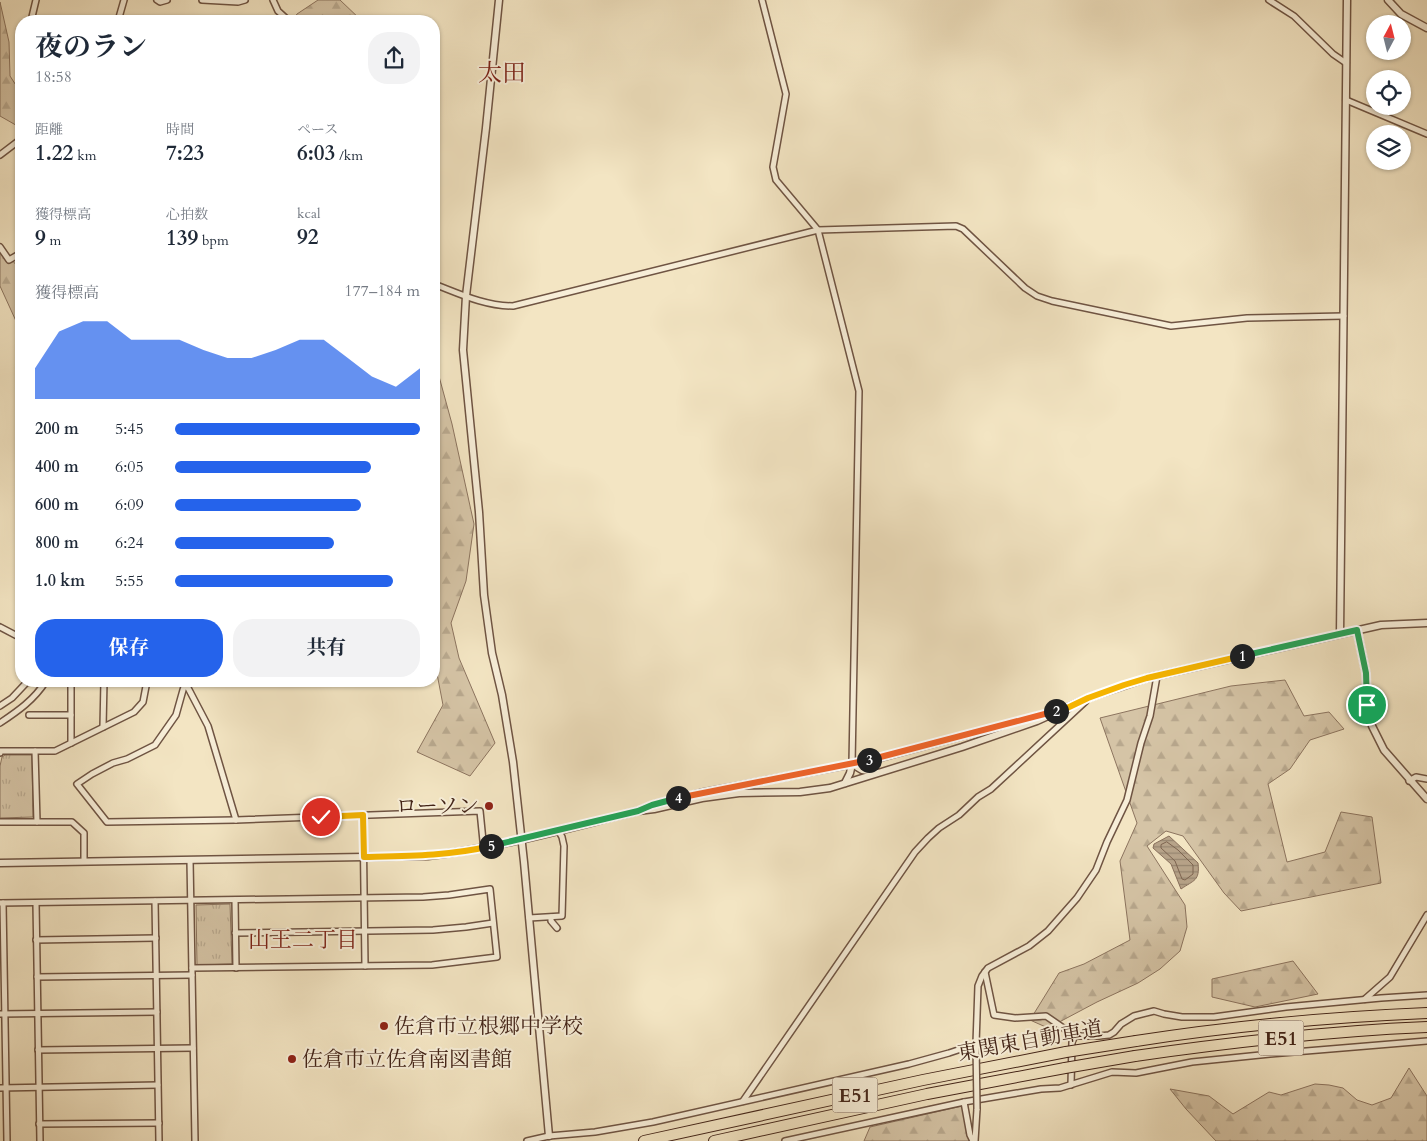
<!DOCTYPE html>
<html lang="ja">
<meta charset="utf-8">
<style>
body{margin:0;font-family:Cardo,"Noto Serif JP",serif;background:#f2f2f3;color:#1f2937;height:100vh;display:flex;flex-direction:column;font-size:19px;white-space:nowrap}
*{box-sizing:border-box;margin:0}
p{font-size:16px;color:#747a83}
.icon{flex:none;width:28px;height:28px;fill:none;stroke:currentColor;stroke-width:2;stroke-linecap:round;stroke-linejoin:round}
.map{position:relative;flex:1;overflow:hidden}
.side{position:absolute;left:15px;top:15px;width:425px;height:672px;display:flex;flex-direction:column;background:#fff;border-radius:20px;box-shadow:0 1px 4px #0004}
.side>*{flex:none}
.needle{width:32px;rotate:7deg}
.buttons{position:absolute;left:1366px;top:15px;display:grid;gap:10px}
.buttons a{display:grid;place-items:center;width:45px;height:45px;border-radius:50%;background:#fff;box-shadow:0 1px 4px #0004;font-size:25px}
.pin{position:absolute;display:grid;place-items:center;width:42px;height:42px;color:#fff;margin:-21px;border:2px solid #fff;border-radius:50%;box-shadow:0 1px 5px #0007}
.km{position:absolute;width:25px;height:25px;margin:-12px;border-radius:50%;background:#222;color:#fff;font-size:14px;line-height:25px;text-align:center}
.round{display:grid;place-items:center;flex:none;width:52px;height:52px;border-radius:20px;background:#f2f2f3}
.head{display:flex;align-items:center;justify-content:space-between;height:85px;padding:0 20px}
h1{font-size:28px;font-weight:700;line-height:38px}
.figures{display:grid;grid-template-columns:repeat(3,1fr);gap:8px;height:85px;padding:5px 20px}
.figures div{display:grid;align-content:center}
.figures b{font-size:21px;font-weight:700}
.figures small{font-size:14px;font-weight:400}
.figures p{font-size:14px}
.chart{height:140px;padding:10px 20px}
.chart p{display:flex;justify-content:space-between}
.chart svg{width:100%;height:90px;margin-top:5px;fill:#2563eb;opacity:.7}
.button{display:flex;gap:10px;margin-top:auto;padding:10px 20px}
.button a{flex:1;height:58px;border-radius:20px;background:#2563eb;color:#fff;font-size:20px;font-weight:700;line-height:58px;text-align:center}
.button a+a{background:#f2f2f3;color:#1f2937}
ul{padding:0 20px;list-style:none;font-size:16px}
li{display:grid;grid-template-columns:80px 60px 1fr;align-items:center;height:38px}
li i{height:12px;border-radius:6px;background:#2563eb}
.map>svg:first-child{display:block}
</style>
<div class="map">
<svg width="1427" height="1141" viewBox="0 0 1427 1141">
<defs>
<pattern id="forest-firs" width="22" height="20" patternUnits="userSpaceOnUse" patternTransform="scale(1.25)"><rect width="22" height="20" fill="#d5c4a6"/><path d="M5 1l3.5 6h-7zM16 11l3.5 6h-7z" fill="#b8a88e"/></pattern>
<pattern id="park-tufts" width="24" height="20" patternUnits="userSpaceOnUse" patternTransform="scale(1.25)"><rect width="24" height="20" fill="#d5c4a6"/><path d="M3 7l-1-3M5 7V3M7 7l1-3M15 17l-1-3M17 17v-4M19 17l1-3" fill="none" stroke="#b8a88e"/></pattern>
<pattern id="water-rules" width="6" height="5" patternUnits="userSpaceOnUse" patternTransform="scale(1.25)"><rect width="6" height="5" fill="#b7a389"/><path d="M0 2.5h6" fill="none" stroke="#96856f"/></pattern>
</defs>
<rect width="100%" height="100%" fill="#f3e5c3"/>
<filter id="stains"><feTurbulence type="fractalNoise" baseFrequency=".004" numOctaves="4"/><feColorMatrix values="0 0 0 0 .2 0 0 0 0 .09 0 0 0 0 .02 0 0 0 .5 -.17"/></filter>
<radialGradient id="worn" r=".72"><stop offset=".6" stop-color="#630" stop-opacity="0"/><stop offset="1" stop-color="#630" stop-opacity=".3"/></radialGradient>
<!-- forest -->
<g fill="url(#forest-firs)" stroke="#8c745f">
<polygon points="318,0 340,0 362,21 292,21 297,14"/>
<polygon points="0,2 9,42 10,76 21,93 21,128 0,116"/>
<polygon points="0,245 21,271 21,332 0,286"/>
<polygon points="434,358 452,424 474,524 466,581 451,623 459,658 495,743 470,776 417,752 443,705 434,658"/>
<polygon points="1285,680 1304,716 1329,712 1344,729 1310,740 1290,769 1268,784 1287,862 1325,852 1341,812 1372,817 1381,883 1241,911 1224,893 1183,836 1166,831 1147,846 1185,905 1187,927 1180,951 1160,969 1138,983 1097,1002 1048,1028 1030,1020 1059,973 1084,964 1130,940 1120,861 1137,823 1100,718 1231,686"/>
<polygon points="1293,961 1318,994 1255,1007 1212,997 1212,979"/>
<polygon points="1409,1068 1427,1096 1427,1141 1216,1141 1186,1109 1170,1089 1209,1096 1233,1114 1269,1092 1281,1095 1315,1084 1329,1085 1343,1088 1357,1100 1372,1105 1391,1098"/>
<polygon points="962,1106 969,1141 864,1141 870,1127"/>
</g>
<!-- park -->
<g fill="url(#park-tufts)" stroke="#8c745f">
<polygon points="5,755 32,755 33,817 0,818 0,766 2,757"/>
<polygon points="230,904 232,964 197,965 196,905"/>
</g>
<!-- water -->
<path fill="url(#water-rules)" stroke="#89705c" d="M1169,836L1198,863C1200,881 1194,880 1181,889L1171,864L1153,848L1154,844Z"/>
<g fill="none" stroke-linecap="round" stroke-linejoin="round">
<!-- shore -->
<polygon stroke="#7d6450" stroke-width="1" points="1167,842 1178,850 1193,865 1193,874 1185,880 1182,879 1175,861 1161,848 1161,845"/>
<defs>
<g id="minor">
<polyline points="157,0 160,2 167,0"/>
<polyline points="202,0 238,2 245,0"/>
<polyline points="273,0 278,11 289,21"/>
<polyline points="762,0 786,94 773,167 776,180 818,230 859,391 852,764"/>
<polyline points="1269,0 1294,16 1333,54 1346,63"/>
<polyline points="31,21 36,0"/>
<polyline points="118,21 124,0"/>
<polyline points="161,21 180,19 184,21"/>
<polyline points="1346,100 1427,134"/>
<polyline points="0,155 21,139"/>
<polyline points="0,247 9,260 21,253"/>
<path d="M434,284C460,294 485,306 513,306L818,230L956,226L963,229L1025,288L1037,296L1052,301L1171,326L1247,318L1344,316"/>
<polyline points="0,627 21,638"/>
<polyline points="71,681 71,743"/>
<polyline points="186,681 183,690 176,715 155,745 127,759 113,763 92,774 77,784 107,822 236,820 480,811 483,841"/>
<polyline points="186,684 208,726 236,820"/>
<polyline points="0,706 12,698 28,681"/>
<polyline points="29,715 71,715"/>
<path d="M0,723C18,711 34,700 46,681"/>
<polyline points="103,727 104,681"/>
<polyline points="35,751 37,822"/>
<polyline points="0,753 0,751 55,751 134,712 143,702 147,681"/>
<polyline points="1409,781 1416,777 1427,779"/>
<polyline points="363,815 365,966"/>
<polyline points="0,822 72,822 84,833 84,861"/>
<polyline points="190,860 195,1141"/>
<polyline points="235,900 236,968"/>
<polyline points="155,901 159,1141"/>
<polyline points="0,903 423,897 449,895 490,889 497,957 432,965 192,968"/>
<polyline points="3,903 7,1141"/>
<polyline points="36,903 40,1141"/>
<polyline points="551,917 551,921 557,928"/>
<polyline points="529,918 562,916 564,846 562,837 558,830"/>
<polyline points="235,933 433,930 466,927 493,923"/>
<polyline points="36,940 156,938"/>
<polyline points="985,972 994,1015 1015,1018 1046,1016 1075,1036 1099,1036 1109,1035 1114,1032 1121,1024 1134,1016 1154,1011 1164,1014 1182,1017 1214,1017 1286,1007 1381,998 1427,995"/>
<polyline points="37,977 192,975"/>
<polyline points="1365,999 1390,977 1427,915"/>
<polyline points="0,1014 157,1012"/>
<polyline points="38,1050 193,1048"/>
<polyline points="1071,1085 1072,1042 1075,1036"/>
<polyline points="0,1088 158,1085"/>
<polyline points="743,1101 915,852 928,838 939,828 959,815 978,797 991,789 1086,701"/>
<polyline points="964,1102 970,1135 973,1141"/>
<polyline points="39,1124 159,1123"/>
<polyline points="527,1141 549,1136 595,1132 653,1122 909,1064 949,1053 976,1044 978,986 982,976 988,968 1029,946 1048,931 1077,898 1096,870 1107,842 1127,800 1141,743 1150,716 1157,676"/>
<polyline points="785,1141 964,1102 1041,1089 1060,1088 1112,1072 1136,1073 1192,1062 1270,1054 1427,1041"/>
<polyline points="975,1141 977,1109"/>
</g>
<g id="tertiary">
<polyline points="499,0 486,128 466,296 463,350 479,512 484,595 492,653 502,695 513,762 524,862 549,1136"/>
<polyline points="1388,0 1401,14 1427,28"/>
<polyline points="1357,630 1366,673 1367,705 1372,726 1384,750 1427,799"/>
<polyline points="1340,634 1347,0"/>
<polyline points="845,783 850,773 852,764 862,770 876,772"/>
<polyline points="643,809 652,805 700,793 868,761 1045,714"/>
<path d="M0,863L428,856C499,848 568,828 638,811L654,809L702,798L739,793L800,792L830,788L962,747L1037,721L1088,698L1147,678L1381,625L1427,623"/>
</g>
<g id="motorway">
<path d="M1136,1041C1232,1026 1330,1017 1427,1013"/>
<path d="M1135,1056C1232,1042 1329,1031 1427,1027"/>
<polyline points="644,1141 923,1080 1066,1052"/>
<polyline points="714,1141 927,1094 1065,1068"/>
</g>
</defs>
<!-- minor casing -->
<use href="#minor" stroke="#6f5443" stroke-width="8"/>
<!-- tertiary casing -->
<use href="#tertiary" stroke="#6f5443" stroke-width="9"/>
<!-- motorway casing -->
<use href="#motorway" stroke="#432418" stroke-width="12"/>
<!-- minor -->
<use href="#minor" stroke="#f7eed8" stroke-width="5"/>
<!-- tertiary -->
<use href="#tertiary" stroke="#f7eed8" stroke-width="6"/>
<!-- motorway -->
<use href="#motorway" stroke="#f3e5c3" stroke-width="10"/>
<defs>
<polyline id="minor-bridge" points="976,1044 977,1109"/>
<g id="motorway-bridge">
<polyline points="1066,1052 1136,1041"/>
<polyline points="1065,1068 1135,1056"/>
</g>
</defs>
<!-- minor-bridge casing -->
<use href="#minor-bridge" stroke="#6f5443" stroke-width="8" stroke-linecap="butt"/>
<!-- motorway-bridge casing -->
<use href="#motorway-bridge" stroke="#432418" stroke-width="12" stroke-linecap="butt"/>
<!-- minor-bridge -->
<use href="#minor-bridge" stroke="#f7eed8" stroke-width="5"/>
<!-- motorway-bridge -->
<use href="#motorway-bridge" stroke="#f3e5c3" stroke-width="10"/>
</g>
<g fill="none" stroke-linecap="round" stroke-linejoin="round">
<defs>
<polyline id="split-1" points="1242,656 1357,630 1366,673 1367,705"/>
<polyline id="split-2" points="1056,711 1065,709 1088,698 1124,685 1147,678 1242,656"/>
<polyline id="split-3" points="869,760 1056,711"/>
<polyline id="split-4" points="678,798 869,760"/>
<polyline id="split-5" points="491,846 638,811 652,805 678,798"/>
<path id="split-6" d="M321,817L363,815L364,857C406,856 449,856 491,846"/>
</defs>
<!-- split-1 casing -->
<use href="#split-1" stroke="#fff" stroke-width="10"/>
<!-- split-2 casing -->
<use href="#split-2" stroke="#fff" stroke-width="10"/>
<!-- split-3 casing -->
<use href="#split-3" stroke="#fff" stroke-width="10"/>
<!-- split-4 casing -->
<use href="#split-4" stroke="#fff" stroke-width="10"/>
<!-- split-5 casing -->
<use href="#split-5" stroke="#fff" stroke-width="10"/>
<!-- split-6 casing -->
<use href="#split-6" stroke="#fff" stroke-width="10"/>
<!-- split-1 -->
<use href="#split-1" stroke="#22a559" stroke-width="6"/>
<!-- split-2 -->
<use href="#split-2" stroke="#f5b400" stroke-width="6"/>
<!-- split-3 -->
<use href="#split-3" stroke="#f0652b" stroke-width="6"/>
<!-- split-4 -->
<use href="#split-4" stroke="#f0652b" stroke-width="6"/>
<!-- split-5 -->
<use href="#split-5" stroke="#22a559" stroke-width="6"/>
<!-- split-6 -->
<use href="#split-6" stroke="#f5b400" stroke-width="6"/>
</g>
<!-- markers -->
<g fill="#8f2418" stroke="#f7eed8" stroke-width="2">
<circle cx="489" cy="806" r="5"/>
<circle cx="384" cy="1026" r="5"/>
<circle cx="292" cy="1059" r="5"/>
</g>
<g text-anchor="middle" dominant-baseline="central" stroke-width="4" stroke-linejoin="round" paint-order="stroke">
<!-- shield labels -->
<g fill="#f7eed8" stroke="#796152" stroke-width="1">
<rect x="1258.5" y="1020.5" width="45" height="35" rx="4"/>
<rect x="832.5" y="1077.5" width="45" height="35" rx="4"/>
</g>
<g font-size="20" font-weight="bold" fill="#432418">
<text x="1281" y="1038">E51</text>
<text x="855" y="1095">E51</text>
</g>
<!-- poi labels -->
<g font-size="21" fill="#432418" stroke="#f7eed8" text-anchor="start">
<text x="479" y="806" text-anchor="end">ローソン</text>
<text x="394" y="1026">佐倉市立根郷中学校</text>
<text x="302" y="1059">佐倉市立佐倉南図書館</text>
</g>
<!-- street labels -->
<g font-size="21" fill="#432418" stroke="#f7eed8">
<text transform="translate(1030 1041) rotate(-10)">東関東自動車道</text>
</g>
<!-- neighbourhood labels -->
<g font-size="22" fill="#7a1f14" stroke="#f7eed8">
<text x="303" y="940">山王二丁目</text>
</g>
<!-- quarter labels -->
<g font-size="24" fill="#7a1f14" stroke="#f7eed8">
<text x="502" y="73">太田</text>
</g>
</g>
<rect width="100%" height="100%" filter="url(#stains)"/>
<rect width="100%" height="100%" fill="url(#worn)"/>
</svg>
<div class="buttons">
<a><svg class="needle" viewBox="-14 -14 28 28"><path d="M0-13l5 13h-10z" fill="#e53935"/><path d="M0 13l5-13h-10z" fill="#747a83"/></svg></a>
<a><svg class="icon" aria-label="locate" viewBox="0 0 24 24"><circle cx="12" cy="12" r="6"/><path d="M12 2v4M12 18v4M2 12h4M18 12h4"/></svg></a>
<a><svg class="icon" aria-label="layers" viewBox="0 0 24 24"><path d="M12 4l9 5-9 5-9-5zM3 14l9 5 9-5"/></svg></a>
</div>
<div class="pin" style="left:1367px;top:705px;background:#1e9e55"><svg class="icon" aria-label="arrive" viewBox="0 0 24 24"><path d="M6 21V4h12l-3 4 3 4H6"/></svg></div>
<div class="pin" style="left:321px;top:817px;background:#d93025"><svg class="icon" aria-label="check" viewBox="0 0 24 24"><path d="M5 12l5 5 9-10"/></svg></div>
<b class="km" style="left:1242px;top:656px">1</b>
<b class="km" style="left:1056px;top:711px">2</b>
<b class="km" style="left:869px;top:760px">3</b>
<b class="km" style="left:678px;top:798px">4</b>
<b class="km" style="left:491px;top:846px">5</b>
<section class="side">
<div class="head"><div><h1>夜のラン</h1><p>18:58</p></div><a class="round"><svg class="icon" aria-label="share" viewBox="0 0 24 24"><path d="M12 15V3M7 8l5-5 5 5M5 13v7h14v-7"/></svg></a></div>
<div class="figures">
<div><p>距離</p><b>1.22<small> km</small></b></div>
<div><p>時間</p><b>7:23</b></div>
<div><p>ペース</p><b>6:03<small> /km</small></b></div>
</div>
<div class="figures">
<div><p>獲得標高</p><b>9<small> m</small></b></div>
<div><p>心拍数</p><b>139<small> bpm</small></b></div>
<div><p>kcal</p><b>92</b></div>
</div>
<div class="chart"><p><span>獲得標高</span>177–184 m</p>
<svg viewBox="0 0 160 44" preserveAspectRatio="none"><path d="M0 44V29L10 11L20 6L30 6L40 15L50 15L60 15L70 20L80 24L90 24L100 20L110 15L120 15L130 24L140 33L150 38L160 29V44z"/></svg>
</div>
<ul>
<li><b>200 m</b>5:45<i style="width:100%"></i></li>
<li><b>400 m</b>6:05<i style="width:80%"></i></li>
<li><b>600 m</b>6:09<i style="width:76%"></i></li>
<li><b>800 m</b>6:24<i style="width:65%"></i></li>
<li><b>1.0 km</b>5:55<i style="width:89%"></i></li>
</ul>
<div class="button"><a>保存</a><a>共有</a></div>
</section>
</div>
